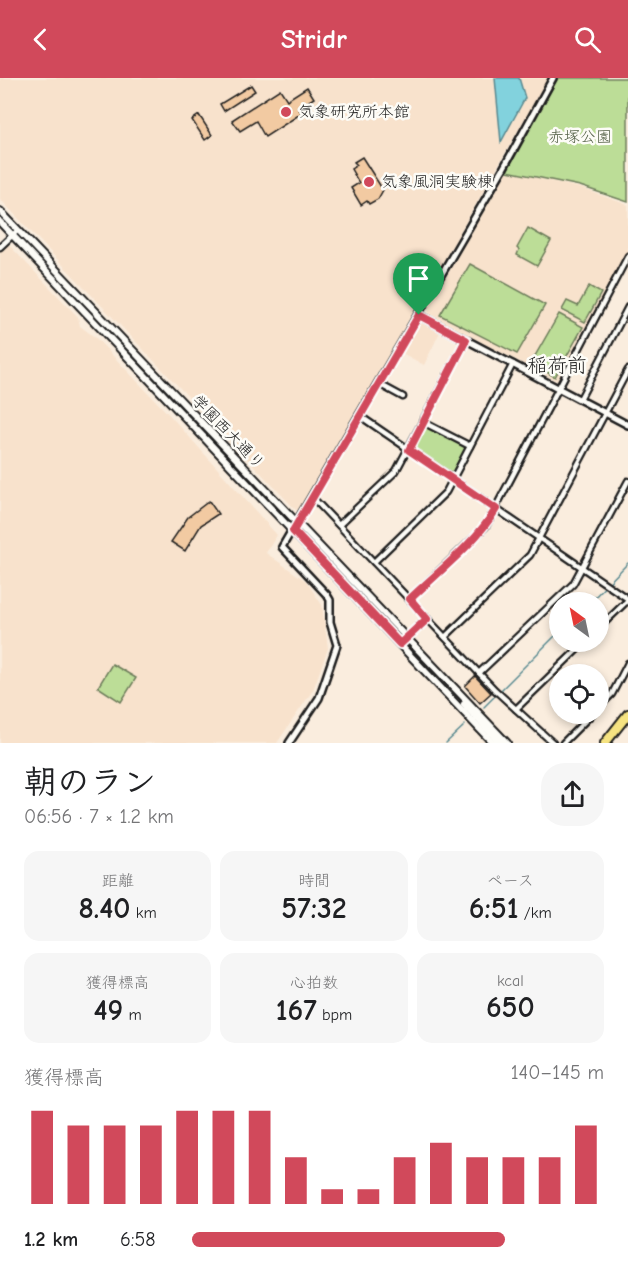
<!DOCTYPE html>
<html lang="ja">
<meta charset="utf-8">
<style>
body{margin:0;font-family:"Comic Neue","Klee One",sans-serif;background:#f6f6f6;color:#202124;height:100vh;display:flex;flex-direction:column;font-size:22px;white-space:nowrap}
*{box-sizing:border-box;margin:0}
p{font-size:20px;color:#757577}
.icon{flex:none;width:33px;height:33px;fill:none;stroke:currentColor;stroke-width:2;stroke-linecap:round;stroke-linejoin:round}
.map{position:relative;height:665px;overflow:hidden}
.side{display:flex;flex-direction:column;background:#fff;flex:1}
.side>*{flex:none}
.needle{width:39px;rotate:327deg}
.controls{position:absolute;left:549px;top:514px;display:grid;gap:12px}
.controls a{display:grid;place-items:center;width:60px;height:60px;border-radius:50%;background:#fff;box-shadow:0 3px 9px #0003;font-size:30px}
.pin{position:absolute;display:grid;place-items:center;width:51px;height:51px;color:#fff;margin:-62px -26px;border-radius:50% 50% 50% 0;rotate:-45deg;box-shadow:0 0 6px #0007}
.pin .icon{rotate:45deg}
.round{display:grid;place-items:center;flex:none;width:63px;height:63px;border-radius:24px;background:#f6f6f6}
.headline{display:flex;align-items:center;justify-content:space-between;height:102px;padding:0 24px}
h1{font-size:33px;font-weight:700;line-height:45px}
.stats{display:grid;grid-template-columns:repeat(3,1fr);gap:9px;height:102px;padding:6px 24px}
.stats div{display:grid;align-content:center;border-radius:15px;background:#f6f6f6;text-align:center}
.stats b{font-size:30px;font-weight:700}
.stats small{font-size:16px;font-weight:400}
.stats p{font-size:16px}
.chart{height:168px;padding:12px 24px}
.chart p{display:flex;justify-content:space-between}
.chart svg{width:100%;height:108px;margin-top:6px;stroke:#d1495b;stroke-width:6}
ul{padding:0 24px;list-style:none;font-size:20px}
li{display:grid;grid-template-columns:96px 72px 1fr;align-items:center;height:45px}
li i{height:15px;border-radius:8px;background:#d1495b}
header{display:flex;justify-content:space-between;align-items:center;height:78px;padding:0 24px;background:#d1495b;color:#fff;font-size:27px;font-weight:700}
.map>svg:first-child{display:block}
</style>
<header><svg class="icon" aria-label="back" viewBox="0 0 24 24"><path d="M15 5l-7 7 7 7"/></svg>Stridr<svg class="icon" aria-label="search" viewBox="0 0 24 24"><circle cx="10" cy="10" r="6"/><path d="M15 15l6 6"/></svg></header>
<div class="map">
<svg width="628" height="665" viewBox="0 0 628 665">
<rect width="100%" height="100%" fill="#faedde"/>
<filter id="ink" filterUnits="userSpaceOnUse"><feTurbulence type="fractalNoise" baseFrequency=".0167" numOctaves="2"/><feDisplacementMap in="SourceGraphic" scale="12" xChannelSelector="R" yChannelSelector="G"/><feConvolveMatrix kernelMatrix="1 2 1 2 8 2 1 2 1" color-interpolation-filters="sRGB"/></filter>
<g filter="url(#ink)">
<!-- built -->
<g fill="#f8e2cc">
<polygon points="0,0 548,0 301,432 296,432 0,121"/>
<polygon points="507,93 581,110 628,127 628,174 559,304 430,238 428,230"/>
<polygon points="8,166 78,239 80,248 96,260 175,343 277,457 266,475 306,503 322,527 328,570 313,612 277,665 0,665 0,173"/>
<polygon points="425,245 440,254 424,287 402,275 417,247"/>
</g>
<!-- green -->
<g fill="#bcdd97" stroke="#6c7c5a" stroke-width="1.5">
<polygon points="558,0 628,0 628,124 580,108 507,93"/>
<polygon points="528,150 551,163 537,188 517,177 519,172 517,170"/>
<polygon points="470,186 545,227 517,276 440,237"/>
<polygon points="589,208 601,215 585,244 562,232 567,223 578,228"/>
<polygon points="559,236 583,249 555,299 531,285"/>
<polygon points="425,347 467,368 453,396 413,370"/>
<polygon points="112,586 136,600 121,624 98,609"/>
</g>
<!-- water -->
<polygon fill="#82d2dd" stroke="#598990" stroke-width="1.5" points="495,0 519,0 525,20 501,64"/>
<g fill="none" stroke-linecap="round" stroke-linejoin="round">
<!-- stream -->
<g stroke="#598990" stroke-width="1.5">
<polyline points="589,525 628,485"/>
<polyline points="484,629 560,553"/>
<polyline points="446,665 465,647"/>
</g>
</g>
<!-- building -->
<g fill="#f2caa2" stroke="#1c1c1c" stroke-width="1.5">
<polygon points="251,7 255,13 224,33 220,26"/>
<polygon points="307,9 314,20 298,30 302,35 265,59 256,43 240,53 232,42 280,11 287,22"/>
<polygon points="199,37 212,57 205,62 192,42"/>
<polygon points="362,79 383,112 378,121 369,126 367,123 361,127 351,110 359,105 351,91 357,87 354,84"/>
<polygon points="209,423 218,436 201,447 185,473 171,464 188,439"/>
<polygon points="475,598 491,615 480,625 465,608"/>
</g>
<g fill="none" stroke-linecap="round" stroke-linejoin="round">
<defs>
<g id="minor">
<polyline points="0,169 18,152"/>
<polyline points="379,306 403,319"/>
<polyline points="580,321 628,229"/>
<polyline points="360,338 628,521"/>
<polyline points="423,344 470,368"/>
<polyline points="313,420 495,612 553,665"/>
<polyline points="339,447 396,393 466,262"/>
<polyline points="374,484 446,414 513,286"/>
<polyline points="410,521 486,448 628,178"/>
<polyline points="598,551 628,522"/>
<polyline points="445,559 530,477 628,292"/>
<polyline points="400,566 427,541"/>
<polyline points="479,595 573,506 628,403"/>
<polyline points="598,630 612,616 628,585"/>
<polyline points="516,631 585,564"/>
<polyline points="563,665 592,636"/>
</g>
<g id="tertiary">
<polyline points="419,237 628,347"/>
<polyline points="289,665 319,620 337,567 330,544 330,522 327,517 282,469 503,91 553,0"/>
</g>
<g id="secondary">
<polyline points="0,133 507,665"/>
<polyline points="0,144 493,665"/>
<polyline points="464,626 500,665"/>
</g>
<polyline id="trunk" points="605,665 628,636"/>
</defs>
<!-- minor casing -->
<use href="#minor" stroke="#1c1c1c" stroke-width="9"/>
<!-- tertiary casing -->
<use href="#tertiary" stroke="#1c1c1c" stroke-width="10"/>
<!-- secondary casing -->
<use href="#secondary" stroke="#1c1c1c" stroke-width="10"/>
<!-- trunk casing -->
<use href="#trunk" stroke="#1c1c1c" stroke-width="12"/>
<!-- minor -->
<use href="#minor" stroke="#fdfcf7" stroke-width="4.5"/>
<!-- tertiary -->
<use href="#tertiary" stroke="#fdfcf7" stroke-width="5"/>
<!-- secondary -->
<use href="#secondary" stroke="#fdfcf7" stroke-width="6"/>
<!-- trunk -->
<use href="#trunk" stroke="#f6e381" stroke-width="8"/>
</g>
</g>
<g fill="none" stroke-linecap="round" stroke-linejoin="round" filter="url(#ink)">
<defs>
<path id="route" d="M419,237L466,262L409,372L496,431C475,466 439,493 410,521L427,541L400,566L293,453Z"/>
</defs>
<!-- route casing -->
<use href="#route" stroke="#fff" stroke-width="12"/>
<!-- route -->
<use href="#route" stroke="#d1495b" stroke-width="8"/>
</g>
<!-- markers -->
<g fill="#d1495b" stroke="#fdfcf7" stroke-width="2">
<circle cx="286" cy="34" r="6"/>
<circle cx="369" cy="104" r="6"/>
</g>
<g text-anchor="middle" dominant-baseline="central" stroke-width="5" stroke-linejoin="round" paint-order="stroke">
<!-- poi labels -->
<g font-size="16" fill="#1c1c1c" stroke="#fdfcf7" text-anchor="start">
<text x="298" y="34">気象研究所本館</text>
<text x="381" y="104">気象風洞実験棟</text>
</g>
<!-- park labels -->
<g font-size="16" fill="#546047" stroke="#fdfcf7">
<text x="580" y="59">赤塚公園</text>
</g>
<!-- street labels -->
<g font-size="16" fill="#1c1c1c" stroke="#fdfcf7">
<text transform="translate(228 354) rotate(46)">学園西大通り</text>
</g>
<!-- quarter labels -->
<g font-size="20" fill="#1c1c1c" stroke="#fdfcf7">
<text x="557" y="287">稲荷前</text>
</g>
</g>
</svg>
<div class="controls">
<a><svg class="needle" viewBox="-14 -14 28 28"><path d="M0-13l5 13h-10z" fill="#e53935"/><path d="M0 13l5-13h-10z" fill="#757577"/></svg></a>
<a><svg class="icon" aria-label="locate" viewBox="0 0 24 24"><circle cx="12" cy="12" r="6"/><path d="M12 2v4M12 18v4M2 12h4M18 12h4"/></svg></a>
</div>
<div class="pin" style="left:419px;top:237px;background:#1e9e55"><svg class="icon" aria-label="arrive" viewBox="0 0 24 24"><path d="M6 21V4h12l-3 4 3 4H6"/></svg></div>
</div>
<section class="side">
<div class="headline"><div><h1>朝のラン</h1><p>06:56 · 7 × 1.2 km</p></div><a class="round"><svg class="icon" aria-label="share" viewBox="0 0 24 24"><path d="M12 15V3M7 8l5-5 5 5M5 13v7h14v-7"/></svg></a></div>
<div class="stats">
<div><p>距離</p><b>8.40<small> km</small></b></div>
<div><p>時間</p><b>57:32</b></div>
<div><p>ペース</p><b>6:51<small> /km</small></b></div>
</div>
<div class="stats">
<div><p>獲得標高</p><b>49<small> m</small></b></div>
<div><p>心拍数</p><b>167<small> bpm</small></b></div>
<div><p>kcal</p><b>650</b></div>
</div>
<div class="chart"><p><span>獲得標高</span>140–145 m</p>
<svg viewBox="0 0 160 44" preserveAspectRatio="none"><path d="M5 44V6M15 44V12M25 44V12M35 44V12M45 44V6M55 44V6M65 44V6M75 44V25M85 44V38M95 44V38M105 44V25M115 44V19M125 44V25M135 44V25M145 44V25M155 44V12"/></svg>
</div>
<ul>
<li><b>1.2 km</b>6:58<i style="width:76%"></i></li>
</ul>
</section>
